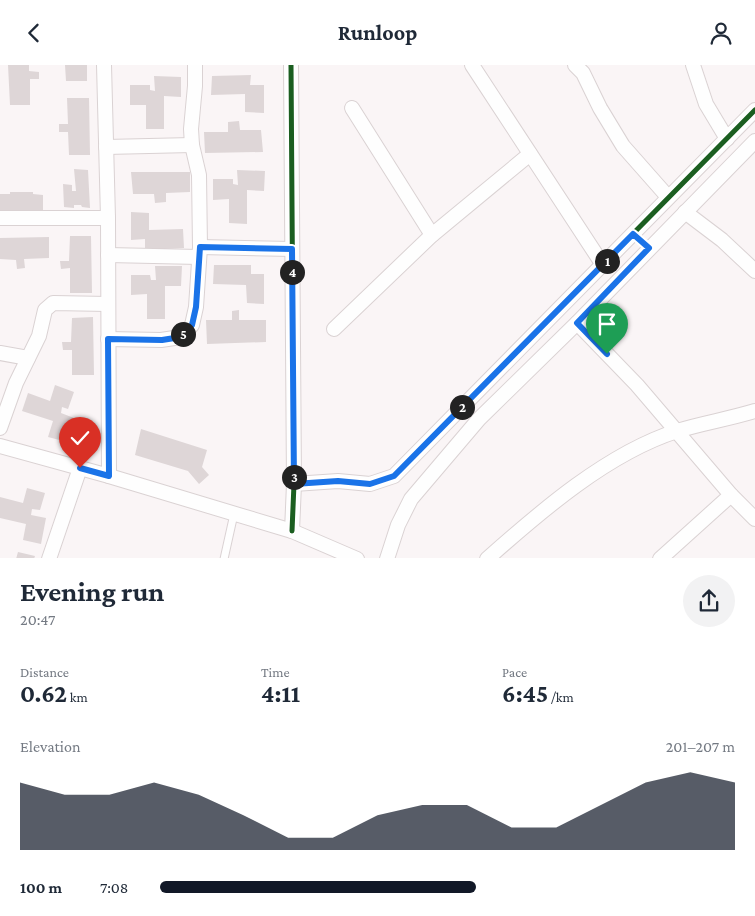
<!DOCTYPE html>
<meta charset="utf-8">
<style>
body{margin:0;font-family:"Crimson Pro",serif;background:#f2f2f3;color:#1f2937;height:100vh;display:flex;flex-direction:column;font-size:19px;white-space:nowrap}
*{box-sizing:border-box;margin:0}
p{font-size:16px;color:#747a83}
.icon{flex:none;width:28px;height:28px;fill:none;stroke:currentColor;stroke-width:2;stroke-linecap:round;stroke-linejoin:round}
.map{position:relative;height:493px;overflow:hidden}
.drawer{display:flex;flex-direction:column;background:#fff;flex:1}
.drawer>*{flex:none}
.pin{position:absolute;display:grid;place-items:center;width:42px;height:42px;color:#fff;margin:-51px -21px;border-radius:50% 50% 50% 0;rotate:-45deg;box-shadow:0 0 5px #0007}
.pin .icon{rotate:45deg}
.km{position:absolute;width:25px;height:25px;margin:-12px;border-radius:50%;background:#222;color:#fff;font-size:14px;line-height:25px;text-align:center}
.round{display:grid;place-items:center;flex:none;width:52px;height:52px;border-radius:26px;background:#f2f2f3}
.summary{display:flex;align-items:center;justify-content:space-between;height:85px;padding:0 20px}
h1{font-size:28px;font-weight:700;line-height:38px}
.figures{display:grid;grid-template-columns:repeat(3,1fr);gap:8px;height:85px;padding:5px 20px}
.figures div{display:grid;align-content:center}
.figures b{font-size:25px;font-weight:700}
.figures small{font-size:14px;font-weight:400}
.figures p{font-size:14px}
.chart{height:140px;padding:10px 20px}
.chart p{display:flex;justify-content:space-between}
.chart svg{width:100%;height:90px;margin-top:5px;fill:#111827;opacity:.7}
ul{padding:0 20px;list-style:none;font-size:16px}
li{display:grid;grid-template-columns:80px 60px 1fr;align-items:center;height:38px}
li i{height:12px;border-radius:6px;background:#111827}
header{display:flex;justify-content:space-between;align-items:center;height:65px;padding:0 20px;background:#fff;font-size:22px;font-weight:700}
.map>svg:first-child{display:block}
</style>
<header><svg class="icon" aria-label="back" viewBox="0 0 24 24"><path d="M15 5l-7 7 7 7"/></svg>Runloop<svg class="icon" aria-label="person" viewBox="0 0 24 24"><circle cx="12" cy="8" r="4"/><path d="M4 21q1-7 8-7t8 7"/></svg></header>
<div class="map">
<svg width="755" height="494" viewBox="0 0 755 494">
<rect width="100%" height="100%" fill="#faf5f6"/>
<!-- building -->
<g fill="#ded6d7">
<polygon points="8,0 29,0 29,6 39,7 39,14 30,14 30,40 10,40"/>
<polygon points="65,0 87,0 87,16 66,16"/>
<polygon points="251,10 250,20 264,20 264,48 245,47 245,29 211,30 212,11"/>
<polygon points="154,11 181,12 181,32 164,31 164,64 146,64 146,40 130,40 130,20 150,20 150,25 155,26"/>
<polygon points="67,33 89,33 90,90 69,90 68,67 59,67 59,59 68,59"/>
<polygon points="239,56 240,65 261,65 263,87 205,88 204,67 228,67 228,57"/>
<polygon points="74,104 88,105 90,143 82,142 81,140 74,140 74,143 64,142 63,119 72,120 72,126 76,126"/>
<polygon points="237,105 265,106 264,126 247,125 247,159 229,158 229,134 213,135 213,114 233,114 233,119 238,120"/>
<polygon points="131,107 190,107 190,127 166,128 166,137 155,138 154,129 133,129"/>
<polygon points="10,127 33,127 33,129 43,130 43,149 0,148 0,129 10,129"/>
<polygon points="131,147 149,148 149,165 183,164 184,183 145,185 145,174 131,175"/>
<polygon points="70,171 91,171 92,228 70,228 70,203 61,204 60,196 69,196"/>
<polygon points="49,172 49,193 24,194 25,203 17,204 16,195 0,194 0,173"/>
<polygon points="214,200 251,200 251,209 264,209 264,239 247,238 246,220 213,219"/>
<polygon points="155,201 182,201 181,221 165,221 165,254 147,254 147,229 131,230 131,210 150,210 151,215 156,215"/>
<polygon points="239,245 239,255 266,255 266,277 207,279 206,255 232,255 232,246"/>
<polygon points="93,252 94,310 72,310 72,285 63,285 62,277 71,277 72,253"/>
<polygon points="55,320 74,327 68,344 62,342 61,348 74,353 67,377 48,372 53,356 22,346 28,328 50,336"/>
<polygon points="141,364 207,385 202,402 209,410 199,419 188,406 135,390"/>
<polygon points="27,423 45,428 40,445 32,444 31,450 46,453 41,479 23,475 26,459 0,453 0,432 23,438"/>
<polygon points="18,487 35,491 34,494 16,494"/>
</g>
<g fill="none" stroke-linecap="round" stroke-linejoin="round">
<defs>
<polyline id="lane" points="224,494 234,449"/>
<g id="street">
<polyline points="104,0 108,153 109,411"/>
<polyline points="291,0 294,419 292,466"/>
<polyline points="472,0 603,200"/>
<polyline points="575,0 583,8 600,43 623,81 668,132"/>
<polyline points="693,0 706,39 727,74"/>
<polyline points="352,43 432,170"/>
<polyline points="106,82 192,80"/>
<polyline points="685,147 722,175 755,206"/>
<polyline points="0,153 108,153"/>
<polyline points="200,182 292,184"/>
<polyline points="108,190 199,192"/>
<polyline points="577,258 637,320 731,430 755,454"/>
<polyline points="334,264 432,170 530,89"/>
<polyline points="108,274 161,275 181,272 192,260 196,242 200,182 199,110 192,80 191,64 195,21 195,0"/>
<polyline points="0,288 28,293"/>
<polyline points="0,363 16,318 39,271 45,245 53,238 108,239"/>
<polyline points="0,381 109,411 292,466 357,494"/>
<polyline points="294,419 338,416 370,419 394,411 755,45"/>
<polyline points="49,494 80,403"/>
<polyline points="387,494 398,460 411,434 479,354 577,258 755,76"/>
<path d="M487,494C541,446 608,388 677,366C703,358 729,354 755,346"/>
<polyline points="660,494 731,430"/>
</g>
</defs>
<!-- lane casing -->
<use href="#lane" stroke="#dad2d3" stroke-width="9"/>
<!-- street casing -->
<use href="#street" stroke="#dad2d3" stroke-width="16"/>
<!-- lane -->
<use href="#lane" stroke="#fefefe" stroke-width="7"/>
<!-- street -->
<use href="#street" stroke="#fefefe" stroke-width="14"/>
<defs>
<g id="cycleway">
<polyline points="291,0 294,419 292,466"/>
<polyline points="294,419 338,416 370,419 394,411 755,45"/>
</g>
</defs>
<!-- cycleway casing -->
<use href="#cycleway" stroke="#fff" stroke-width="8"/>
<!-- cycleway -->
<use href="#cycleway" stroke="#1b5e20" stroke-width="5"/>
</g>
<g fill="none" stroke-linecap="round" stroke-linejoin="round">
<defs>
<polyline id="route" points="80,403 109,411 108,274 162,275 181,272 192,260 196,242 200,182 292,184 294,419 338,416 370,419 394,411 633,169 649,183 577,258 607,289"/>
</defs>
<!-- route casing -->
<use href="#route" stroke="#fff" stroke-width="10"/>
<!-- route -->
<use href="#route" stroke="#1a73e8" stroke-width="6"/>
</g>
</svg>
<div class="pin" style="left:607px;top:289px;background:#1e9e55"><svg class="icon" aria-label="arrive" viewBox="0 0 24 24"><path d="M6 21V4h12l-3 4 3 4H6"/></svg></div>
<div class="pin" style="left:80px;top:403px;background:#d93025"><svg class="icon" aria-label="check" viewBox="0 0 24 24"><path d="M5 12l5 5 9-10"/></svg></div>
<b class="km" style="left:607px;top:196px">1</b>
<b class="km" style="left:462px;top:342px">2</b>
<b class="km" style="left:294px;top:412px">3</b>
<b class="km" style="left:292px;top:207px">4</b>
<b class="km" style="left:183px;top:269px">5</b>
</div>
<section class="drawer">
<div class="summary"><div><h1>Evening run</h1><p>20:47</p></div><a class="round"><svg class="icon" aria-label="share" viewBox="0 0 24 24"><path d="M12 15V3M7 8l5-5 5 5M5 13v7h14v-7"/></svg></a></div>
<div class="figures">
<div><p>Distance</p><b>0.62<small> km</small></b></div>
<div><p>Time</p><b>4:11</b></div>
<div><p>Pace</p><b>6:45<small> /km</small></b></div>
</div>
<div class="chart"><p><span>Elevation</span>201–207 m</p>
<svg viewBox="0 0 160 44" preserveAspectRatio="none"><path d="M0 44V11L10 17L20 17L30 11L40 17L50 27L60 38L70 38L80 27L90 22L100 22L110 33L120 33L130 22L140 11L150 6L160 11V44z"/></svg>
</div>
<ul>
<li><b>100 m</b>7:08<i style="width:55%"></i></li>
</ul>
</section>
